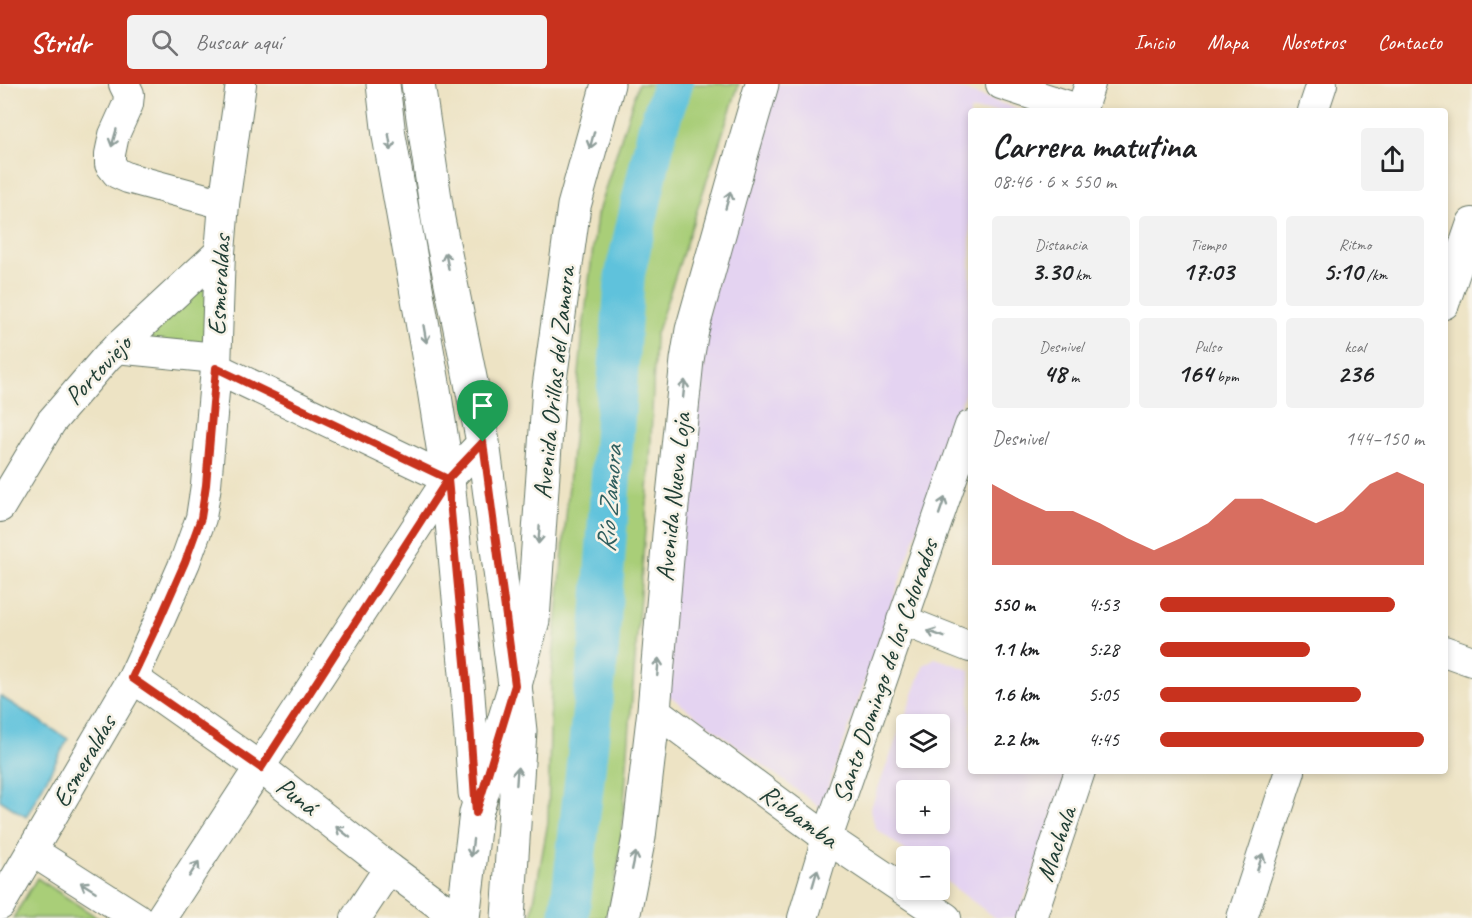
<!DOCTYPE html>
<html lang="es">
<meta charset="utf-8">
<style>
body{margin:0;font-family:Caveat,sans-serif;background:#f2f2f2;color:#202124;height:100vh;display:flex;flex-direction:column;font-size:22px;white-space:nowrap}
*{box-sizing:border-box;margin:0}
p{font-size:20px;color:#757577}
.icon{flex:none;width:33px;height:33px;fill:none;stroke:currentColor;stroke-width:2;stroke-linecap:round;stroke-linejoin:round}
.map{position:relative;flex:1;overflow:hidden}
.sheet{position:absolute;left:968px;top:24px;width:480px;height:666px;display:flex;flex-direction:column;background:#fff;border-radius:6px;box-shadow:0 3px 9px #0003}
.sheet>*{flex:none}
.tools{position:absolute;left:896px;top:630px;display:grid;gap:12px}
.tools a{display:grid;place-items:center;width:54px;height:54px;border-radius:6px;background:#fff;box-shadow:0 3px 9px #0003;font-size:30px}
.pin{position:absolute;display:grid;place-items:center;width:51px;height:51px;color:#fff;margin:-62px -26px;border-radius:50% 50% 50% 0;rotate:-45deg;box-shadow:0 0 6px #0007}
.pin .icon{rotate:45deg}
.round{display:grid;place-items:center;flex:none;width:63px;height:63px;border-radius:6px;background:#f2f2f2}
.summary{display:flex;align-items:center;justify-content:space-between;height:102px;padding:0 24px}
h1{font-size:33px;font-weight:700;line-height:45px}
.figures{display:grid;grid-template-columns:repeat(3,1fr);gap:9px;height:102px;padding:6px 24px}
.figures div{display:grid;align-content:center;border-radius:6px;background:#f2f2f2;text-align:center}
.figures b{font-size:26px;font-weight:700}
.figures small{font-size:16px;font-weight:400}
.figures p{font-size:16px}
.chart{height:168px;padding:12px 24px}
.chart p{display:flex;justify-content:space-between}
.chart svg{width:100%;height:108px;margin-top:6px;fill:#c8321e;opacity:.7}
ul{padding:0 24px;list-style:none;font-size:20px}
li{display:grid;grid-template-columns:96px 72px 1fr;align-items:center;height:45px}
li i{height:15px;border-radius:8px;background:#c8321e}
header{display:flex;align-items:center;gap:36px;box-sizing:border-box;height:84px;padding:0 30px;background:#c8321e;color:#fff}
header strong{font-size:28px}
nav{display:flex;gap:33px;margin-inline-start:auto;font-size:21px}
.search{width:420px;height:54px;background:#f2f2f2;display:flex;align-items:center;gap:15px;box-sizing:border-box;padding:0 21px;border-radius:6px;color:#757577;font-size:22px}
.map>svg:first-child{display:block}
</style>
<header>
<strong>Stridr</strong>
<div class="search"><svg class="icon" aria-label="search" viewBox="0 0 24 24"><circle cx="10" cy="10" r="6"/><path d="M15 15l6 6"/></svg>Buscar aquí</div>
<nav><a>Inicio</a><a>Mapa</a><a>Nosotros</a><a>Contacto</a></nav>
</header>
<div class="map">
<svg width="1472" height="834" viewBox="0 0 1472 834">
<rect width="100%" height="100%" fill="#f7f3e8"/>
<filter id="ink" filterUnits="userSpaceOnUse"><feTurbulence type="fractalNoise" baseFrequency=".0167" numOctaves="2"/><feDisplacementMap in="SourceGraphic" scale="12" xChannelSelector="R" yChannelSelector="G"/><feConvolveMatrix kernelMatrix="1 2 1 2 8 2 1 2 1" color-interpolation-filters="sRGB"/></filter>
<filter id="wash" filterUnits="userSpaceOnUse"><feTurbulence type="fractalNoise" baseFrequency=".008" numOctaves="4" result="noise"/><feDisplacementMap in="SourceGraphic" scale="24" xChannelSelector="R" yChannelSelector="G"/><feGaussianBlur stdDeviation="1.35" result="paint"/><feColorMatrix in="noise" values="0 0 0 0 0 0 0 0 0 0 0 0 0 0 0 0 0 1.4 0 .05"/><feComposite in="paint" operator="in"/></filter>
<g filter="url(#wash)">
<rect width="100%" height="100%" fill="#ede3c4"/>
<!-- built -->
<g fill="#e4d3f1" fill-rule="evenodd">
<polygon points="771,0 944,0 1024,27 970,27 970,294 821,724 663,607 694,277"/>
<path d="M935,574L970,586V687H1068L1018,834H995L939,792V772H913L876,745L870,726L924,581ZM906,640H939V674H906ZM906,706H939V740H906Z"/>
</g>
<!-- green -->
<g fill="#a9ce78" stroke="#648656" stroke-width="1.5">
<polygon points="638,0 739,0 655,253 650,381 620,770 608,834 531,834 548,738 551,598 583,246 597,131"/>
<polygon points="220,168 216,274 116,264"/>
<polygon points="37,794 98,834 13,834"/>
</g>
<!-- water -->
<polygon fill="#5ec2dc" stroke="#3e8088" stroke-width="1.5" points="0,612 68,655 26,733 0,716"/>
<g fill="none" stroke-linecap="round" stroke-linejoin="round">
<!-- river -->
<polyline stroke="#5ec2dc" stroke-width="40" points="569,834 599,564 625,190 658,43 673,0"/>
</g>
</g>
<g filter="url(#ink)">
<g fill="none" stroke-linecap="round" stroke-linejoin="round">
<defs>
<g id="minor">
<polyline points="124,0 129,10 128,20 114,51 110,70 110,80 117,89 128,94 224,120"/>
<polyline points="1001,0 1083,27"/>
<polyline points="1081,27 1090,0"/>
<polyline points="1313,27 1322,0"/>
<polyline points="1444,220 1472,139"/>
<polyline points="116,264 216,274"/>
<polyline points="216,284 448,395"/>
<polyline points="0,423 51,338 107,273 220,168"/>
<polyline points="902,536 970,563"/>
<polyline points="1444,567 1472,577"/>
<polyline points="133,594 261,684 389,784 457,834"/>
<polyline points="654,626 827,754 946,834"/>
<polyline points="32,767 137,834"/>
<polyline points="0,821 133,594 160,535 185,478 201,434 206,401 216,284 220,168 224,120 241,0"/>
<polyline points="161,834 448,395 483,358"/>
<polyline points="356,834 389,784"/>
<polyline points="803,834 827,754 970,342"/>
<polyline points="1031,834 1080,687"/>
<polyline points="1242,834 1290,687"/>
</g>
<g id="major">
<polyline points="383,0 389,52 433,299 448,395 468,611 475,709"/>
<polyline points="418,0 438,135 483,358 515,601 520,647 508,834"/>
<polyline points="463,834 476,729 515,601 533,536 549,303 574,122 608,0"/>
<polyline points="623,834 639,753 654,626 669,451 687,276 692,246 743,65 762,0"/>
</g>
</defs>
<!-- minor casing -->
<use href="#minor" stroke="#677766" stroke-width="32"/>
<!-- major casing -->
<use href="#major" stroke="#677766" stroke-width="35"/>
<!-- minor -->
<use href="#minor" stroke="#fff" stroke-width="30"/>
<!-- major -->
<use href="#major" stroke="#fff" stroke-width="33"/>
</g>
<!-- one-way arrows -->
<defs><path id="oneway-shaft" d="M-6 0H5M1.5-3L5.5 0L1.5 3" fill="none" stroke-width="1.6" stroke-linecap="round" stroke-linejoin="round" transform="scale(1.5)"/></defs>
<g stroke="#8f9e9a">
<use href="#oneway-shaft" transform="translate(114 54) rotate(106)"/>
<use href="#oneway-shaft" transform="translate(592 56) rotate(105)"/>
<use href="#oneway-shaft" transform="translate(390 58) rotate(81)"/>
<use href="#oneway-shaft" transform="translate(728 116) rotate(-74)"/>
<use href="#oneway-shaft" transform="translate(447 177) rotate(-101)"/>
<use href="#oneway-shaft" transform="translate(425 250) rotate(80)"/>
<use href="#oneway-shaft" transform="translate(684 305) rotate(-84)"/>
<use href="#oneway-shaft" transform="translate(942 422) rotate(-71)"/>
<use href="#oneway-shaft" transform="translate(539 451) rotate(94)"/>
<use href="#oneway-shaft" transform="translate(936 550) rotate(-159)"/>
<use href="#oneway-shaft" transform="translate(658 583) rotate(-85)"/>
<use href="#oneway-shaft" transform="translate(517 692) rotate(-86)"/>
<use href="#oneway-shaft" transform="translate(343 748) rotate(-142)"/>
<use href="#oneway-shaft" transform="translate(472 764) rotate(97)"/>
<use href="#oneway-shaft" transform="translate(634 777) rotate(-78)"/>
<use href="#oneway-shaft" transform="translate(1260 778) rotate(-72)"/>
<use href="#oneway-shaft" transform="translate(194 785) rotate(-57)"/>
<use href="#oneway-shaft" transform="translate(815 794) rotate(-74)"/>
<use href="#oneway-shaft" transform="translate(88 803) rotate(-148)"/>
</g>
</g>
<g fill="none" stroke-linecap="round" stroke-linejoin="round" filter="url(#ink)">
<defs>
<polyline id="route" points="483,358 448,395 261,684 132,594 160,535 185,478 201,434 206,401 216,284 448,395 468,611 476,729 515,601 483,358"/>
</defs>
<!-- route casing -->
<use href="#route" stroke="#fff" stroke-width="12"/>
<!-- route -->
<use href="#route" stroke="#c8321e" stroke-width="8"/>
</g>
<g text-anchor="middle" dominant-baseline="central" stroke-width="5" stroke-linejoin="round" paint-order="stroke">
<!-- street labels -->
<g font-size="26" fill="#1f3d34" stroke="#f7f3e8">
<text transform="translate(219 201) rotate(-87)">Esmeraldas</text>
<text transform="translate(98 286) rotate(-47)">Portoviejo</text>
<text transform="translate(554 299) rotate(-84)">Avenida Orillas del Zamora</text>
<text transform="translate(673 413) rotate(-84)">Avenida Nueva Loja</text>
<text transform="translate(885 587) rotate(-71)">Santo Domingo de los Colorados</text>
<text transform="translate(84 677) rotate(-60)">Esmeraldas</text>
<text transform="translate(297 712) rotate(38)">Puná</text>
<text transform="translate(799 732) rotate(36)">Riobamba</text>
<text transform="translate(1056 760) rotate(-71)">Machala</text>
</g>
<!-- water labels -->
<g font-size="27" font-style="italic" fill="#2f5e5e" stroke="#f7f3e8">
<text transform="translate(609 415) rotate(-86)">Río Zamora</text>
</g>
</g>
</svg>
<div class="tools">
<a><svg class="icon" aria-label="layers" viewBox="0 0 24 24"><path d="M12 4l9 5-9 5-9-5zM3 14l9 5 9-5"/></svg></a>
<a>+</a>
<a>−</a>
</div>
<div class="pin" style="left:483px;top:358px;background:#1e9e55"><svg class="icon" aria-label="arrive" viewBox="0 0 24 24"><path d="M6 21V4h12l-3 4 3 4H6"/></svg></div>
<section class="sheet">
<div class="summary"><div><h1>Carrera matutina</h1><p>08:46 · 6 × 550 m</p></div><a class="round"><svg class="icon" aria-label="share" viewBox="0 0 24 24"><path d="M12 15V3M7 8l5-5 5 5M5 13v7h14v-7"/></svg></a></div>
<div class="figures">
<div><p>Distancia</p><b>3.30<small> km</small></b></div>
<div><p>Tiempo</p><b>17:03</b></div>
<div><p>Ritmo</p><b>5:10<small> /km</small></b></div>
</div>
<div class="figures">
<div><p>Desnivel</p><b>48<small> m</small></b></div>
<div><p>Pulso</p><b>164<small> bpm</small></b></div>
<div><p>kcal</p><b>236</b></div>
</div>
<div class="chart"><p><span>Desnivel</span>144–150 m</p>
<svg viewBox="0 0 160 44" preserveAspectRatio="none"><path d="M0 44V11L10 17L20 22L30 22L40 27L50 33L60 38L70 33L80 27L90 17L100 17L110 22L120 27L130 22L140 11L150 6L160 11V44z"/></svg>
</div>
<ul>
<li><b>550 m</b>4:53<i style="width:89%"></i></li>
<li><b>1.1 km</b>5:28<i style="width:57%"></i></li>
<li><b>1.6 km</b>5:05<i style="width:76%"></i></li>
<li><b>2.2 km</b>4:45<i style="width:100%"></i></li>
</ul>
</section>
</div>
